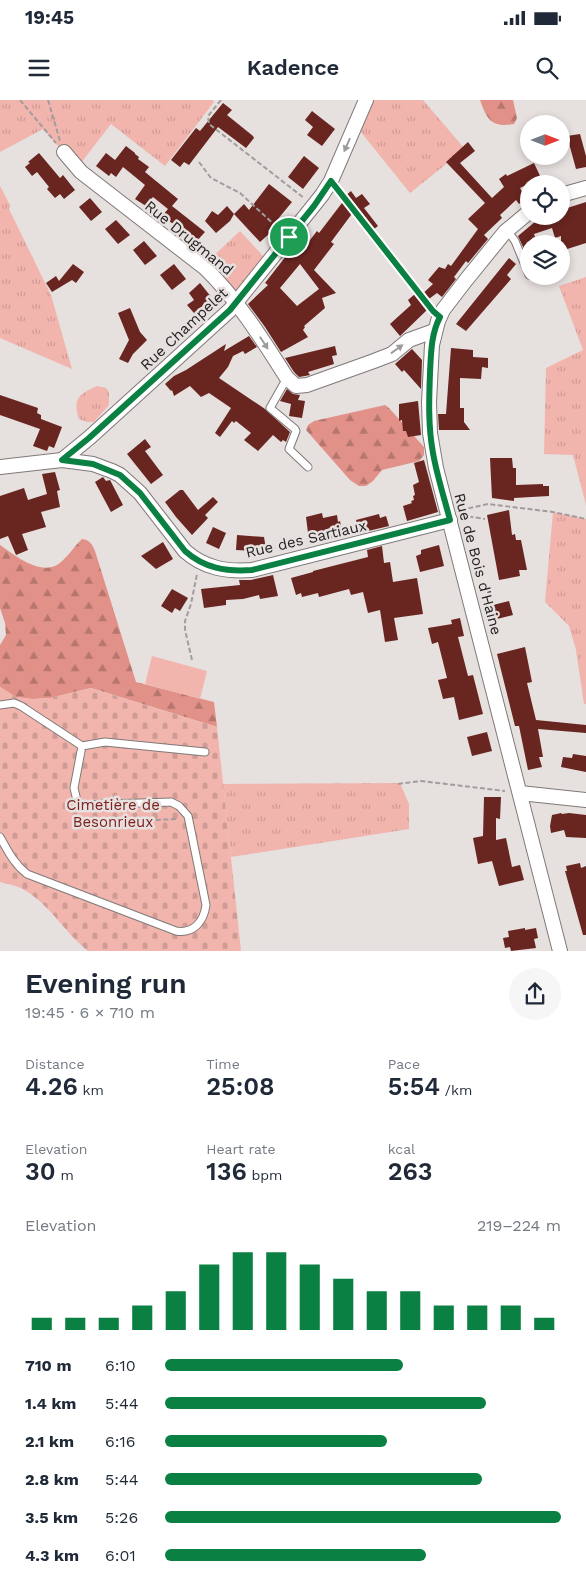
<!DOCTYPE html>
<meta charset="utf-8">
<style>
body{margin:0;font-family:"Work Sans",sans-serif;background:#f6f6f7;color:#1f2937;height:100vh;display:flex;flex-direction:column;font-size:19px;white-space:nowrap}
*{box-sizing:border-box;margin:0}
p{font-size:16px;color:#747a83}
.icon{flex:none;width:28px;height:28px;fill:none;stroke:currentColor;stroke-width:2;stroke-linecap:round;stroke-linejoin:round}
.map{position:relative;height:851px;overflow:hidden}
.side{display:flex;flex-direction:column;background:#fff;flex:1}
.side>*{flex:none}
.needle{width:32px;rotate:90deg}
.controls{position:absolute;left:520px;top:15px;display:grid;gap:10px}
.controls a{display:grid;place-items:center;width:50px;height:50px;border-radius:50%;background:#fff;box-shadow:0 2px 8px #0003;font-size:25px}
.pin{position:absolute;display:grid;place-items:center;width:42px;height:42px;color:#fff;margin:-21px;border:2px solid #fff;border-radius:50%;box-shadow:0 1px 5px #0007}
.round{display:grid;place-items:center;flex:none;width:52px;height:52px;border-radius:26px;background:#f6f6f7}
.overview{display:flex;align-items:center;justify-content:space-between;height:85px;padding:0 25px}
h1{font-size:28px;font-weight:600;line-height:38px}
.metrics{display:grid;grid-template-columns:repeat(3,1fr);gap:8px;height:85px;padding:5px 25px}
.metrics div{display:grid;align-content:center}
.metrics b{font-size:25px;font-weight:600}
.metrics small{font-size:14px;font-weight:400}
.metrics p{font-size:14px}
.chart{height:140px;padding:10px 25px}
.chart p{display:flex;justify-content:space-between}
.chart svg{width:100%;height:90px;margin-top:5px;stroke:#0b8043;stroke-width:6}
ul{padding:0 25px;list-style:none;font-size:16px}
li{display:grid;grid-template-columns:80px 60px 1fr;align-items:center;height:38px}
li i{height:12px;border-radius:6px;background:#0b8043}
.status{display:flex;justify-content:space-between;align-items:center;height:35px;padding:0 25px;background:#fff;direction:ltr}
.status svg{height:14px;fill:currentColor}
header{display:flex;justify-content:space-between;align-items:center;height:65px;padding:0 25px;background:#fff;font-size:22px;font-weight:600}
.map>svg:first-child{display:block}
</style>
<div class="status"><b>19:45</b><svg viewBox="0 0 49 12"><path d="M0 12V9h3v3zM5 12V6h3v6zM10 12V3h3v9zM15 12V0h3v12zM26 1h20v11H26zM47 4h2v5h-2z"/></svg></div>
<header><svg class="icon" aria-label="menu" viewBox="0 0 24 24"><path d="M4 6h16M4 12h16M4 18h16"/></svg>Kadence<svg class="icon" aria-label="search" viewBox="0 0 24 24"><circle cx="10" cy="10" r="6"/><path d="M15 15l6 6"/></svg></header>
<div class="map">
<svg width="586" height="851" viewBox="0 0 586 851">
<defs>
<pattern id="grass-tufts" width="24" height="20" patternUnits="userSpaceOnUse" patternTransform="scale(1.25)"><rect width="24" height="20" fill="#f2b5ad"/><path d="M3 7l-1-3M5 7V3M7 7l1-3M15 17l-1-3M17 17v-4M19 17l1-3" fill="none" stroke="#cf9b95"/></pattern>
<pattern id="forest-firs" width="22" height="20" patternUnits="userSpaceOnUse" patternTransform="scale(1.25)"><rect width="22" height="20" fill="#e19187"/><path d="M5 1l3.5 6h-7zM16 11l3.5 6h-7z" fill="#b6766e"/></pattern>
<pattern id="cemetery-stones" width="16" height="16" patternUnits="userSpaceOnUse" patternTransform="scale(1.25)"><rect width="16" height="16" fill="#f2b5ad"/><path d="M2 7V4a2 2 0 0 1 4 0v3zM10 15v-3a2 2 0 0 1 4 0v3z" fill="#cf9b95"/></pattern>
</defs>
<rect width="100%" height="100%" fill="#e6e0df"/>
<!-- grass -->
<g fill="url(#grass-tufts)">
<polygon points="0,0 212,0 214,2 165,66 111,24 77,68 43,29 0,52"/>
<polygon points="365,0 423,0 465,49 410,93 356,26"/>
<polygon points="0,86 10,105 9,109 51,195 72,269 0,238"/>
<polygon points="240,131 264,157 237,192 207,162"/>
<polygon points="586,177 586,405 573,355 544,354 546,268 583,250 559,186"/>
<path d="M97,286L106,288L109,292V305L94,322H87L79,319C72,299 79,294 97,286Z"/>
<polygon points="553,412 586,419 586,604 584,604 576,550 569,526 545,502"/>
<polygon points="400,683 409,704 409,729 231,757 223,684"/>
</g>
<!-- forest -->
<g fill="url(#forest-firs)">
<path d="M480,0H513L517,18L514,24C492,28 487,20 480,0Z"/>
<polygon points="385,305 389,308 424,347 424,355 419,361 382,370 373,381 366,386 359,386 350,380 306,330 308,325 314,321"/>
<path d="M82,439C90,440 92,444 95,451L136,582L214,602L217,627L91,588L50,598L32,599L16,597L0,587V545L6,535L5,523L0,508V445C14,455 39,475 57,465C68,458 73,447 82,439Z"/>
</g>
<!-- cemetery -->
<path fill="url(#cemetery-stones)" d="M0,587L16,597L32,599L50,598L90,588L217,627L241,851H88C65,833 51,806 26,791C19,786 8,784 0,782Z"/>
<!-- pitch -->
<polygon fill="#f2b5ad" points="152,556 207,571 200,599 145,584"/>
<!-- building -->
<g fill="#692520" fill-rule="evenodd">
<polygon points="223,3 232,10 227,15 253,36 254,38 246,48 218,27 189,65 184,62 180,67 171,60 196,28 200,31"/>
<polygon points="312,11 335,29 322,46 307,35 313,27 305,20"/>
<polygon points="580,34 586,56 586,67 576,69 567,36"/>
<polygon points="468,42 475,51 460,63 492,98 504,87 499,79 506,74 507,76 534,63 541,78 520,88 526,98 519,104 516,100 500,115 502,118 484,135 488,139 468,163 466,161 454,177 456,179 442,197 437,193 422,204 427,210 400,236 390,224 411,205 408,200 415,194 418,198 433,184 428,180 439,167 445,169 448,164 451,166 478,129 468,119 485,103 446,62"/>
<polygon points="126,46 135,53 135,54 139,57 138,59 149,67 145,72 178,99 172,106 205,132 195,143 176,126 162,116 168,109 153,97 146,106 135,99 145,85 123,67 116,77 111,73 109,76 96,66 106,53 115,60"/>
<polygon points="39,53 60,78 63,75 75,90 64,99 60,94 55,98 47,89 49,87 37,72 32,76 25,67 30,63 28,62"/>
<polygon points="304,56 319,68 303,89 288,77"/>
<polygon points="269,84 292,102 268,131 270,133 260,142 234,114 230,121 216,133 205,121 212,111 218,115 227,106 234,114 244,104 249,110"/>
<path d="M351,91L356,98L362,94L370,104L364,108L378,126L370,132L354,111L331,142L334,144L314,170L336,193L322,198L325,208L304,226L305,227L303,230L308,237L281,252L265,227L248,204L268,185L265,183L290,151L297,157L317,131L319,133L345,99L344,97ZM300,164L319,189L297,206L280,188Z"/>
<polygon points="90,98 102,112 91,121 79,107"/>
<polygon points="586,102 586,143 561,151 561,136 555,138 552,128 534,134 535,137 532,138 534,144 529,144 529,160 518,136 542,116 561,116 561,110"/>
<polygon points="116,120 130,135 118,144 105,129"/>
<polygon points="144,141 157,156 145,165 133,150"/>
<polygon points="509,158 516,164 507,175 511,179 466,231 456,224"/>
<polygon points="73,164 84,172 76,183 72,180 52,192 46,183 56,176 59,181"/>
<polygon points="174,164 186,179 172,190 160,175"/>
<polygon points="200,183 212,198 194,213 187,205 194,200 189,193"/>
<polygon points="130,208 140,232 147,240 133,254 128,263 119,259 129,240 118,213"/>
<polygon points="249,236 257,247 245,254 243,251 233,256 228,267 219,278 265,309 290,332 286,342 283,340 281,342 273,335 258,351 244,340 251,333 236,321 234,323 232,321 220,337 215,333 231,308 209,293 201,297 190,286 174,296 172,290 171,291 165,284 174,276 186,270 226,244 224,251"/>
<polygon points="335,246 337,255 332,256 334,264 308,272 310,275 305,276 299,277 294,272 285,258"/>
<polygon points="451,248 473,250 473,257 488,258 488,268 482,267 481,279 460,278 460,308 464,308 464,322 470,330 439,330 438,314 446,314"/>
<polygon points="412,249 422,260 421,289 404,270 402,272 395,264"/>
<polygon points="287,289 293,294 300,295 298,300 305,301 302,318 289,316 291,304 280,301"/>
<polygon points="0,295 38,308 37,313 41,315 41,319 62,327 54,348 49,346 47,351 33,346 40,329 0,315"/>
<polygon points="418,301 421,335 408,337 406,331 403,331 402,320 399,321 399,304"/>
<polygon points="145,339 151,347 145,351 163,375 151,384 127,354"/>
<polygon points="490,358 512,358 513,368 516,368 516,385 543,384 543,386 549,386 549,396 514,398 514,401 492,398"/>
<polygon points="424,360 438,412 407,421 403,406 412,403 411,401 414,400 413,396 415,395 413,385 419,382 414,363"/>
<polygon points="55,372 60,390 57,391 60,407 41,412 46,427 22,434 28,450 16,455 8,436 0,439 0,396 24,388 28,400 47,394 42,374"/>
<polygon points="103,377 106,381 110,380 123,405 111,412 95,382"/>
<polygon points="180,390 183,390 198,410 213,397 218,402 205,415 208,418 192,435 176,417 165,402"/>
<polygon points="509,410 512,435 515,434 516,440 521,440 527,470 519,470 520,476 499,480 487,415"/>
<polygon points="322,413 323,418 337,415 338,422 340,421 343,436 312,442 311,433 308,433 306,417"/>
<polygon points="379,414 380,418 386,416 389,426 360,433 356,420"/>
<polygon points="213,427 226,433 219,449 206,443"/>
<polygon points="237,435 264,437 266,449 255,451 236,450"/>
<polygon points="163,442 173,459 156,469 141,456"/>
<polygon points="439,445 444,466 420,472 416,456 421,454 421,450"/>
<polygon points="382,446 384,463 390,462 393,482 417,478 423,514 394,518 398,540 385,542 380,510 368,513 363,492 351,495 349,489 319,497 318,493 302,497 301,493 296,495 291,478 313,472 313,471 368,457 367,450"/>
<polygon points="273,475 278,496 260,499 259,495 243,499 226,500 226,505 204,508 201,489 240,485 239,480 251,480"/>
<polygon points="172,489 188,498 180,511 175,508 172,513 161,506"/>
<polygon points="509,501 513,515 497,519 493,505"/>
<polygon points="460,518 464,536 458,537 468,576 473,575 483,614 459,620 454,597 443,599 438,580 447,578 438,542 432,544 428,528 452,524 451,520"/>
<polygon points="525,547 532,582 527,583 536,620 586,625 586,633 538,629 543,657 539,657 542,667 528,670 519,626 515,626 497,554"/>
<polygon points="487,632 492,651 472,656 467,637"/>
<polygon points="573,654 586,656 586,672 561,667 563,657 572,658"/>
<polygon points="484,697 501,697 500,719 496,718 496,740 506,738 512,767 520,765 524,780 499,786 492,761 478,764 473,738 483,736"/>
<polygon points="561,713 562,714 569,713 586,715 586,738 566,737 564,730 551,733 550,726 552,715"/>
<polygon points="580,763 581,768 586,766 586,835 583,835 565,771 567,771 566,766"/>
<polygon points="525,828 525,830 536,828 538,838 534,839 536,848 511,851 510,847 505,848 503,838 509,837 508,831"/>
</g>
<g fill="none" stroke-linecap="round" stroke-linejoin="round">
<defs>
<g id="service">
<polyline points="507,130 515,141 529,175"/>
<polyline points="287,278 270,308 295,329 296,331 289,349 308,367"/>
<polyline points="0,605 14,603 21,606 82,646"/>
<path d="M0,737C8,751 14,764 27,774L176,831C194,834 204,821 206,805L188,716L179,706L171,702L78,705L74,688L82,646L105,642L205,652"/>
</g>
<g id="minor">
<path d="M64,52L81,72L205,168C238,200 262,239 287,278L296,286L307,285L374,261L392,254L409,240L434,231"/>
<polyline points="561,95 586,88"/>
<polyline points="529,112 505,132 466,180 443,210 438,221 432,245 429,302 430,333 436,368 560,851"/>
<polyline points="62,360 89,338 230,210 322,95 331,81 366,0"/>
<path d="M0,367L62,360L93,364L112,371L120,375L140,393L185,451C204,468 226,472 252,470L450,420"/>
<polyline points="520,693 586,700"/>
</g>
</defs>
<!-- service casing -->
<use href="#service" stroke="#7f7978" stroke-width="9"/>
<!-- minor casing -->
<use href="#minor" stroke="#7f7978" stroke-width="16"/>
<!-- path -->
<g stroke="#a29d9d" stroke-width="2" stroke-dasharray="5 2.5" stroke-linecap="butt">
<polyline points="20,0 56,43"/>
<polyline points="48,0 60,41"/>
<polyline points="221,0 208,16 209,24 304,98"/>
<polyline points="199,62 211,78 240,93 279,129"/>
<polyline points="338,91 430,207"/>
<polyline points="461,410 488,404 553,412 586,419"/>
<polyline points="461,417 466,416 485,419"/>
<polyline points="192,560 185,530 185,521 191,504 197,474"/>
<polyline points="398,684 421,681 505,691"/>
<polyline points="80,715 80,721 83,723 178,719"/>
</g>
<!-- service -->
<use href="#service" stroke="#fff" stroke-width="7"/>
<!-- minor -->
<use href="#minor" stroke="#fff" stroke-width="14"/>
</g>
<!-- one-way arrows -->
<defs><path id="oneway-solid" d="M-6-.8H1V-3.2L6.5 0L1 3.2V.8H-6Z" transform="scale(1.25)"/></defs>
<g fill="#9d9c9c">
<use href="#oneway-solid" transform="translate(347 45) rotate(114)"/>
<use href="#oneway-solid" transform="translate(264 243) rotate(57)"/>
<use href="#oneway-solid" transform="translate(397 249) rotate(-36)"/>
</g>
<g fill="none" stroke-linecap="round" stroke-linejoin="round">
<defs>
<path id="route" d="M331,81L433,211L440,217C431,234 431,253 430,273C429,299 428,326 433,353C437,376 444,397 450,420L252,470C226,472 204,468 185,451L140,393L120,375L93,364L62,360L89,338L230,210L314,106Z"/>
</defs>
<!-- route casing -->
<use href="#route" stroke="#fff" stroke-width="10"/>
<!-- route -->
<use href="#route" stroke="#0b8043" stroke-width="6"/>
</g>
<g text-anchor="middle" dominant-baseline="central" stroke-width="5" stroke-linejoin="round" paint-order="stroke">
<!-- street labels -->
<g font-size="15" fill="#262323" stroke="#e6e0df">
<text transform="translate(189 138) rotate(39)">Rue Drugmand</text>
<text transform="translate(184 229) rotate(-43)">Rue Champelet</text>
<text transform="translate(306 439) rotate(-13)">Rue des Sartiaux</text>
<text transform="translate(478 464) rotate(75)">Rue de Bois d'Haine</text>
</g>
<!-- park labels -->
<g font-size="15" fill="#7d1f1c" stroke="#e6e0df">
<text x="113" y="705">Cimetière de<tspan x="113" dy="17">Besonrieux</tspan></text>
</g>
</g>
</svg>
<div class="controls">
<a><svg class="needle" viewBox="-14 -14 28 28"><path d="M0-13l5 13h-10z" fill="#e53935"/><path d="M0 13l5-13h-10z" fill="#747a83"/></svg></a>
<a><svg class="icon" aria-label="locate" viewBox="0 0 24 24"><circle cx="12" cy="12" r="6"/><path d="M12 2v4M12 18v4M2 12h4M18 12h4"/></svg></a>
<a><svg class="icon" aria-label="layers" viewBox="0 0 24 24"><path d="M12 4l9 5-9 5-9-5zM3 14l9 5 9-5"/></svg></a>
</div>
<div class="pin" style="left:289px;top:137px;background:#1e9e55"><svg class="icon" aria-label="arrive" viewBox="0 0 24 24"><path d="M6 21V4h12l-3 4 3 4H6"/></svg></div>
</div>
<section class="side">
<div class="overview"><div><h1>Evening run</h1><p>19:45 · 6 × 710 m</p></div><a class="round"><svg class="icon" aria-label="share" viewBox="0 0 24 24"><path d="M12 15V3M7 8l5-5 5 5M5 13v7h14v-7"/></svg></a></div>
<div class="metrics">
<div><p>Distance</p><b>4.26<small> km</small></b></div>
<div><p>Time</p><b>25:08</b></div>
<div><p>Pace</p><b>5:54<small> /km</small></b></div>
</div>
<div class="metrics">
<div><p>Elevation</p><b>30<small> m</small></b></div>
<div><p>Heart rate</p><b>136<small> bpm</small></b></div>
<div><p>kcal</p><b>263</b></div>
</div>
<div class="chart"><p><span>Elevation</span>219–224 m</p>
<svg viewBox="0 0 160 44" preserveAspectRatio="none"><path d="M5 44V38M15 44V38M25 44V38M35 44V32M45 44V25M55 44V12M65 44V6M75 44V6M85 44V12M95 44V19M105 44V25M115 44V25M125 44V32M135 44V32M145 44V32M155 44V38"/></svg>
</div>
<ul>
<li><b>710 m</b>6:10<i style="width:60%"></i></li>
<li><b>1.4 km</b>5:44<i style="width:81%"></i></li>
<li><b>2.1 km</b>6:16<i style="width:56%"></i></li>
<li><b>2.8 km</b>5:44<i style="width:80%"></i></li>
<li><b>3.5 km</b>5:26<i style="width:100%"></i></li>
<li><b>4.3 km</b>6:01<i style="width:66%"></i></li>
</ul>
</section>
